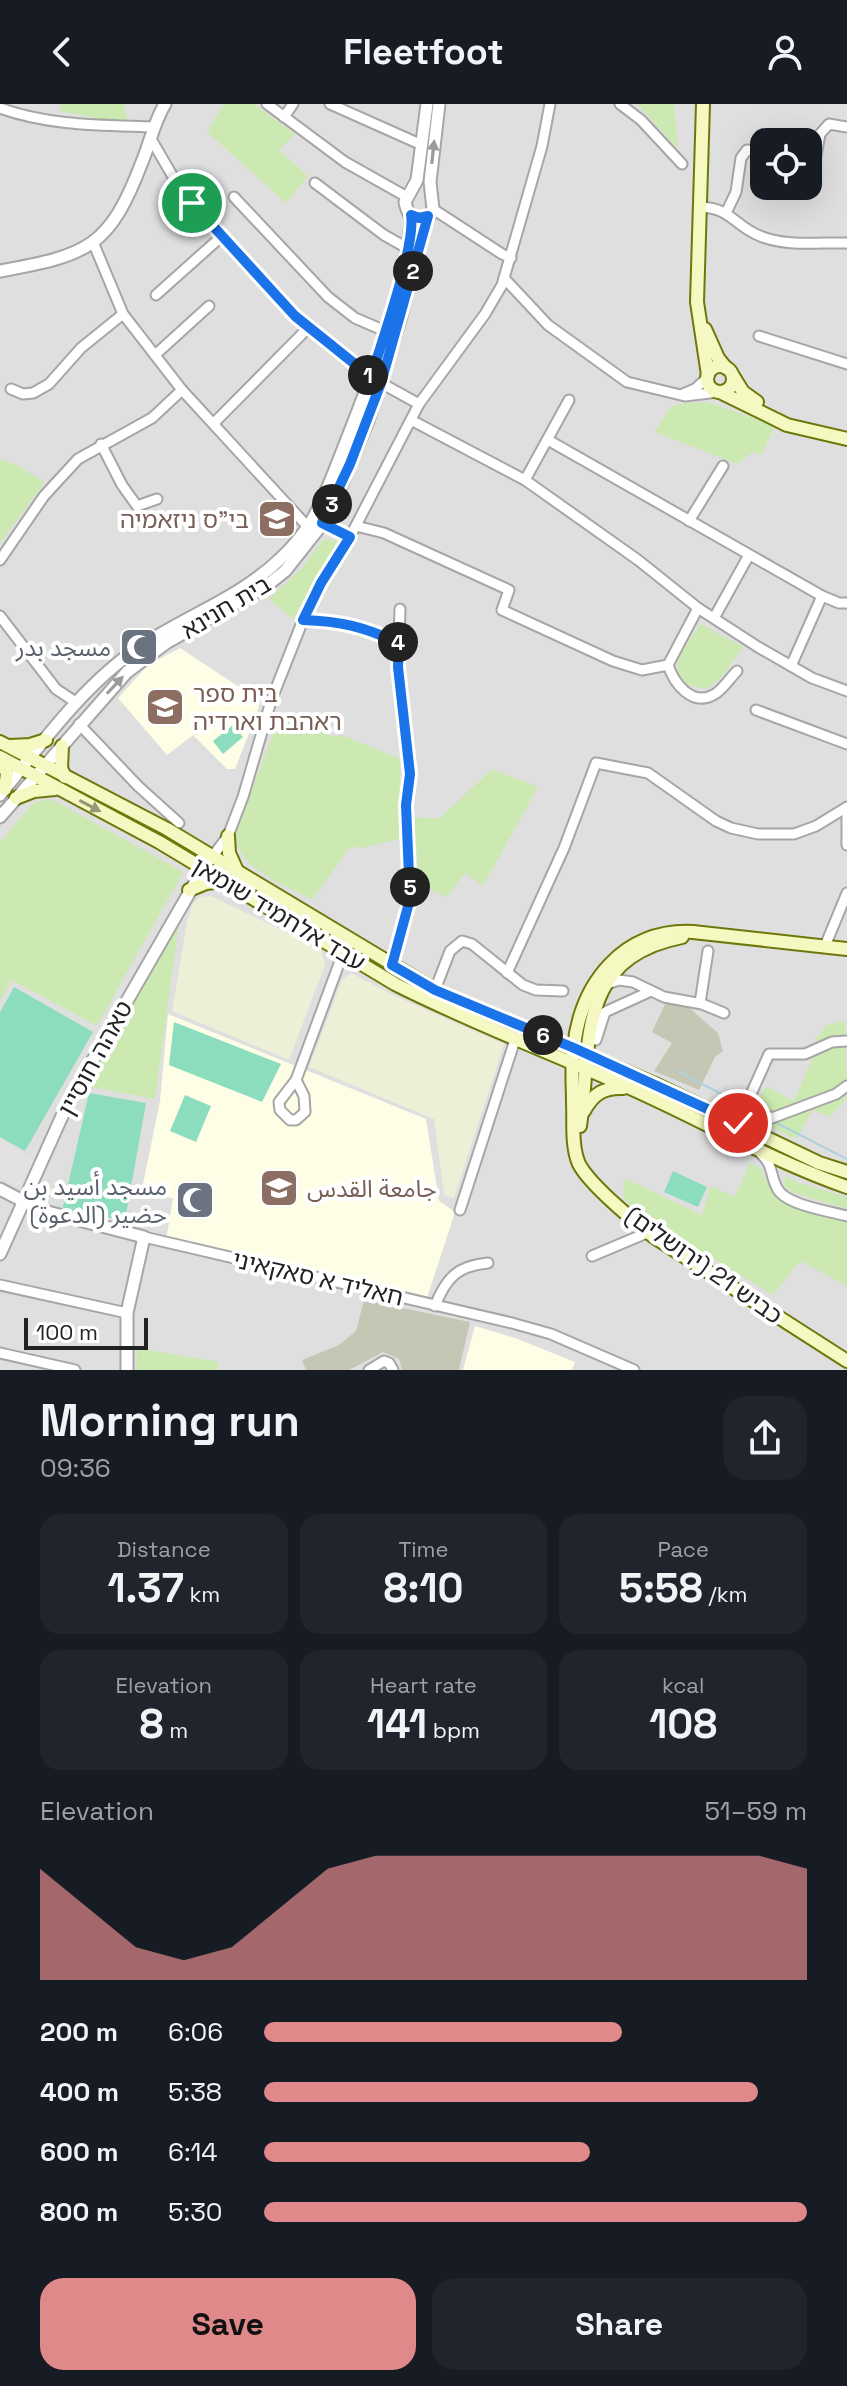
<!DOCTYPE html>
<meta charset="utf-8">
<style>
body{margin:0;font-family:"Space Grotesk","Noto Sans Arabic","Noto Sans Hebrew",sans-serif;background:#20242c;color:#f1f3f6;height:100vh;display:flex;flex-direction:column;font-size:30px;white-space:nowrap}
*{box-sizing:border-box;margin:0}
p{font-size:26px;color:#9ea1a6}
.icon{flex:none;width:44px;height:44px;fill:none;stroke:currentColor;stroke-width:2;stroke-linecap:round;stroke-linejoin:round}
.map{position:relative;height:1266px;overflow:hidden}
.side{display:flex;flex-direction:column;background:#171b24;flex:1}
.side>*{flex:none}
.buttons{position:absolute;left:750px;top:24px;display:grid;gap:16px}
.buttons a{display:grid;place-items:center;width:72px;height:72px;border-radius:16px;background:#171b24;box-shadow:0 8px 32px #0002;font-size:40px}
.scale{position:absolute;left:24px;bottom:20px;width:124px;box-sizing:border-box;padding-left:8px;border:4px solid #222;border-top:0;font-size:22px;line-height:28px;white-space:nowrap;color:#222;-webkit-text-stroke:6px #fff;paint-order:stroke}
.pin{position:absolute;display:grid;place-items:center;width:68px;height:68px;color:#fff;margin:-34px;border:4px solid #fff;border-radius:50%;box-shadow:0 2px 8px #0007}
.km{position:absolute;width:40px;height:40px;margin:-20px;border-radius:50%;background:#222;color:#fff;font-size:22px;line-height:40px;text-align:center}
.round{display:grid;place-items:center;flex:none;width:84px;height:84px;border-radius:24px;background:#20242c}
.overview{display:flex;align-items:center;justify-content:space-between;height:136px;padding:0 40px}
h1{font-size:44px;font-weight:600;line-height:60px}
.figures{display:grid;grid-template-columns:repeat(3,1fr);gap:12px;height:136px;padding:8px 40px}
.figures div{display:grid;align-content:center;border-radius:20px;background:#20242c;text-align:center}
.figures b{font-size:40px;font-weight:600}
.figures small{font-size:22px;font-weight:400}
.figures p{font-size:22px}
.chart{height:224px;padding:16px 40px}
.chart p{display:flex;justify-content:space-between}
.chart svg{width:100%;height:144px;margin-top:8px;fill:#e0898b;opacity:.7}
.cta{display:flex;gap:16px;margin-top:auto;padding:16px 40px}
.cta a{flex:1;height:92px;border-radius:24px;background:#e0898b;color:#111;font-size:32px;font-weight:600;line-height:92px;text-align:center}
.cta a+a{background:#20242c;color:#f1f3f6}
ul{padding:0 40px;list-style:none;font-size:26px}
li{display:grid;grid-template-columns:128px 96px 1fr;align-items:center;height:60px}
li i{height:20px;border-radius:10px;background:#e0898b}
header{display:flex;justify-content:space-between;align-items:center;height:104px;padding:0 40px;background:#171b24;font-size:36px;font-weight:600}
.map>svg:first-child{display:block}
</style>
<header><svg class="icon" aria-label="back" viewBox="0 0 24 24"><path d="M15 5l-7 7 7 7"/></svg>Fleetfoot<svg class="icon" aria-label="person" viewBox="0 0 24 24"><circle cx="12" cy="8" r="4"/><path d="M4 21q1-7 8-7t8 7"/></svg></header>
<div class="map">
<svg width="847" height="1266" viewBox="0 0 847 1266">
<rect width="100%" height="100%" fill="#f2efe9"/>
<!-- residential -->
<path fill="#e0dfdf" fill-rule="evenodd" d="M0,0H847V1266H0ZM764,38H808V82H764Z"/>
<!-- education -->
<g fill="#fefee6">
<polygon points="180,544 256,594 259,603 235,665 227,665 193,631 167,651 118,594 148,561"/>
<polygon points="168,910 426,1015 439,1097 455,1108 427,1194 166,1136 173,1094 141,1090 160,997"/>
<polygon points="475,1222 515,1234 575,1258 572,1266 463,1266"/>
</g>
<!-- construction -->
<g fill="#c6c6b5">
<polygon points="666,898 686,901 718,929 723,947 715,953 699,986 654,967 672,939 652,928"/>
<polygon points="364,1196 470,1218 459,1266 402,1266 399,1255 383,1248 349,1266 306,1266 302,1256 339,1241 356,1227"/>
</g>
<!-- farmland -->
<g fill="#edefd6">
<polygon points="211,792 321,845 325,861 289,956 172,907 188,814 193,800 200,793"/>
<polygon points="351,869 395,892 504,940 454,1094 444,1091 434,1015 309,963 342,876"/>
</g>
<!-- grass -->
<g fill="#cde9b2">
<polygon points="62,0 124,0 128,20 59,7"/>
<polygon points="224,0 254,0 295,30 279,46 308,72 286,99 207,28"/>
<polygon points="637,0 674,0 678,45"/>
<polygon points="708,298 775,322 761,351 753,348 737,360 655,328 670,303 685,299"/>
<polygon points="0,355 16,361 45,378 0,439"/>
<polygon points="324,435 341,438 323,462 293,515 269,495 301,465"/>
<path d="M701,520L743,543L725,569L707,585C655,580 683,546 701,520Z"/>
<path d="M280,612L333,633L342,631L400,655L399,735L362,744L351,742L312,796C285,780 237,766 235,730Z"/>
<polygon points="492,665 538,683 483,782 465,769 447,793 419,780 414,713 439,715"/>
<polygon points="47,695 57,698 183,768 97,922 12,876 0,897 0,738 33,699"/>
<polygon points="179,819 155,995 85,982"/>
<polygon points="845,917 847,994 829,1013 813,1006 796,1035 749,1013 766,982 794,997 812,955 807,948 826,921"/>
<path d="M750,1059L762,1065C772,1104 813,1107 847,1116V1182L800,1157L773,1191L632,1105L623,1091L624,1074L702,1111L711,1082L735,1093Z"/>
<polygon points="786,1072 799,1079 847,1093 847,1105 794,1089 783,1081"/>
<polygon points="137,1244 219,1258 218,1266 136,1266"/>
</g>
<!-- pitch -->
<g fill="#8bddbd">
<polygon points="233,621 243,633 223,650 213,637"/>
<polygon points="14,883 93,928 25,1047 0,1033 0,908"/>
<polygon points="174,918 281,960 262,998 169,961"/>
<polygon points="89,989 146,999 125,1116 62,1107"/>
<polygon points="185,991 211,1002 196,1038 170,1027"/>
<polygon points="673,1067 707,1083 698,1103 664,1088"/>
</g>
<!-- parking -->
<polygon fill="#e2e2e2" points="0,1035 30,1053 35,1044 41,1047 25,1081 15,1083 0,1071"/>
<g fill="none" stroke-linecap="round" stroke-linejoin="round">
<!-- stream -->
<g stroke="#acd2dd" stroke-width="2">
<polyline points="676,966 742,1001"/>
<polyline points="773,1017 847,1055"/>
</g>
<defs>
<g id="minor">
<polyline points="267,0 345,58 407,93"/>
<polyline points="330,0 422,41"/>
<polyline points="620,0 641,16 682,60"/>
<path d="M0,4C49,22 102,21 154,23"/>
<polyline points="284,13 293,0"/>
<polyline points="151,35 179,83 192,99 295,212 371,273"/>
<polyline points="808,61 814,63 820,30 829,20 847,23"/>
<polyline points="315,79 384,131 407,144"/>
<polyline points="234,93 328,193 355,214 385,227"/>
<path d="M700,103C732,104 734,122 760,132C786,143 820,138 847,139"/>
<polyline points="433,105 502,150 511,154"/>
<polyline points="726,109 736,88 741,54 747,46 764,48"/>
<polyline points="93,138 123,210 182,286 307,422"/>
<polyline points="504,174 548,221 627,278 685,292 718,288"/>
<polyline points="156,191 222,132"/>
<polyline points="759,232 847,260"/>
<polyline points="155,251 209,202"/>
<polyline points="381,279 419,300"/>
<polyline points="11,285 23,290 33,289 49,280 81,244 123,210"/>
<polyline points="683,290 695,285 707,274"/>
<polyline points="411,316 525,376 638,456 698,504 758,543 812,574 847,587"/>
<polyline points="214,319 308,224"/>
<polyline points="548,336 822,492 839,499 847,499"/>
<polyline points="101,340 122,381 137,402 157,395"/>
<polyline points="525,376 569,296"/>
<polyline points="689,417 723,362"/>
<polyline points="322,419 350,433"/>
<polyline points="356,422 384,429 509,486 502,506 613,557 642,566 668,561 698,504"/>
<polyline points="0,456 44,392 78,355 152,314 182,286"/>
<polyline points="0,512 56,585 77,599"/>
<polyline points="714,514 749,451"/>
<path d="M303,516C341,517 364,523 399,539"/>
<path d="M668,561C674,579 692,604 715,590C723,585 730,574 737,567"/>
<polyline points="791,562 822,492"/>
<polyline points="756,606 847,640"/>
<polyline points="79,620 138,682 179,719"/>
<polyline points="847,704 847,741"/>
<polyline points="203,765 228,732 243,693 271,597 303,516 321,479 350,433 419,300 485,210 502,181 542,42 550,0"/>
<polyline points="825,842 847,789"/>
<polyline points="392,861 410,795 406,701 410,670 408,643 398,563 400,505"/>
<polyline points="507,869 564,744 596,659 648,669 716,717 731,724 758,730 794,730 816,722 847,703"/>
<polyline points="607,880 619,876 633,878 664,893 702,900 724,909"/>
<polyline points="435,886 450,847 462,837 472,840 523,881 536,886 563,887"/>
<polyline points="700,899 708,847"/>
<polyline points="596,936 605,908 651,887"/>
<polyline points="296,976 304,992 305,1008 296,1016 290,1016 280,1006 279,998 296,976 343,849"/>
<polyline points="746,1001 772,1014 836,990 847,982"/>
<polyline points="738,1019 769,950 805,950 832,938 847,937"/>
<path d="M761,1050C773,1060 770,1071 777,1084C785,1101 829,1107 847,1112"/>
<polyline points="460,1106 515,936"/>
<polyline points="144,1133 512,1219 551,1230 634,1266"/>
<polyline points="592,1152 649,1128"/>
<polyline points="0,1181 127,1209"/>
<path d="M435,1202C446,1174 457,1162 488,1159"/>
<polyline points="0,1249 75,1266"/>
<polyline points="369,1266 384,1257 389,1259 393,1266"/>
</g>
<g id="tertiary">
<path d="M0,167C87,151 109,145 142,58C150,39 154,18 165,0"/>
<path d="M0,691C42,639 85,579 141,542C186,512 241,493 280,455C292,444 302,432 311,418C326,392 336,363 347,335C372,272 404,188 411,120C412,112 406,106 405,98L417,76L427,0"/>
<polyline points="0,713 127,568 166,539 266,482 285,467 319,424 335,396 368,317 400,216 422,127 433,105 430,78 439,0"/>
<polyline points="0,1085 40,1106 144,1133 127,1209 127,1266"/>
<polyline points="0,1150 67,1001 203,765"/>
</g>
<g id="secondary">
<polyline points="703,0 697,198 708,271"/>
<polyline points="705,225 718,254 726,264"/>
<circle cx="720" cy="275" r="13"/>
<polyline points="733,272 743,288 757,298"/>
<polyline points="720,288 787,321 847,335"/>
<polyline points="0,638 167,725 435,886 655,980 819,1059 847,1068"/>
<polyline points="10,642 30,641 46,636"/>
<polyline points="62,642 61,664 65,673"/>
<path d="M0,653L159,738L395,880C472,919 552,949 630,984C702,1016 772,1057 847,1083"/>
<polyline points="0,655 7,669 5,685"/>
<polyline points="16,694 34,687 55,685"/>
<polyline points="228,732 229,749 237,767"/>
<polyline points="189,786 206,779 224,777"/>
<path d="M847,845L693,828C624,825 581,878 574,943C571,961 573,980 573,999C574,1017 571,1042 579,1060C590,1081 634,1117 654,1133L847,1257"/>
<path d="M584,1007C593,990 604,983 623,984"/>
<path d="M580,1022C592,940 575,854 682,833"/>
</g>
</defs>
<!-- minor casing -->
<use href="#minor" stroke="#a6a6a6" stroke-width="13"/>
<!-- tertiary casing -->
<use href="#tertiary" stroke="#a6a6a6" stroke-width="15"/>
<!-- secondary casing -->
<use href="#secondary" stroke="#6d780a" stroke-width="16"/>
<!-- minor -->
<use href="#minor" stroke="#fff" stroke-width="9"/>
<!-- tertiary -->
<use href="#tertiary" stroke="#fff" stroke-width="11"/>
<!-- secondary -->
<use href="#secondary" stroke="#f5f8c1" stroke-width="12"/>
</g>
<!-- one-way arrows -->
<defs><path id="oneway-solid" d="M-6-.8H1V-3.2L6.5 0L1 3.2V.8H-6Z" transform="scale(2)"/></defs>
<g fill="#9c9c9c">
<use href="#oneway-solid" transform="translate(433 48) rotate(-84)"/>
<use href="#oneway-solid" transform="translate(115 581) rotate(-47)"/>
</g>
<use fill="#969879" href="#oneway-solid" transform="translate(90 702) rotate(28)"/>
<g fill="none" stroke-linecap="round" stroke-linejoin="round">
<defs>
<path id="route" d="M192,99L295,212L371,273C381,240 416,142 411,111L419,114L428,112L381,279L350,360L322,419L350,433L321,479L303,516C341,517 364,523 399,539L398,563L410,670L406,701L410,795L392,861L435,886L574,944L738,1019"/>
</defs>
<!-- route casing -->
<use href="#route" stroke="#fff" stroke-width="16"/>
<!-- route -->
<use href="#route" stroke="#1a73e8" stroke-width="10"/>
</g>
<!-- icons -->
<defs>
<symbol id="school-square" viewBox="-11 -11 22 22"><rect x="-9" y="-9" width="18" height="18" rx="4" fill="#8d6e63" stroke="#fff"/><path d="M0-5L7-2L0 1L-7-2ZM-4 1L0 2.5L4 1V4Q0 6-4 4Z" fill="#fff"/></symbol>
<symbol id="mosque-square" viewBox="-11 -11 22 22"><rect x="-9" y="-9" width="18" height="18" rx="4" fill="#6b7280" stroke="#fff"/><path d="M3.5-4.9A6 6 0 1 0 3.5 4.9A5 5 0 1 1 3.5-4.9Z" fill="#fff"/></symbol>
<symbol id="university-square" viewBox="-11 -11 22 22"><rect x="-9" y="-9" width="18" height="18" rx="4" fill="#8d6e63" stroke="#fff"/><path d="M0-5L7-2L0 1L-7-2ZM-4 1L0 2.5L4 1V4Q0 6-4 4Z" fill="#fff"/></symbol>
</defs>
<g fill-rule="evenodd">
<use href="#school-square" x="255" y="393" width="44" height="44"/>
<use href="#mosque-square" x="117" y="521" width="44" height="44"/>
<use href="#school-square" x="143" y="581" width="44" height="44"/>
<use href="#university-square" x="257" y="1062" width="44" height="44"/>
<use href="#mosque-square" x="173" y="1074" width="44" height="44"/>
</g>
<g text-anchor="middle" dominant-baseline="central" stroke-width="8" stroke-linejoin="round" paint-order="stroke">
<!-- education labels -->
<g font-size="24" fill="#785e54" stroke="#fff" text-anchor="start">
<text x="249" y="415" text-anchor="end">בי"ס ניזאמיה</text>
<text x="193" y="589">בית ספר<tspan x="193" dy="28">ראהבת וארדיה</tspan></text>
<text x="307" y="1084">جامعة القدس</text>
</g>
<!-- street labels -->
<g font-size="24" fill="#222" stroke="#fff">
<text transform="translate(226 503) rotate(-31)">בית חנינא</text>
<text transform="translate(279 810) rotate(31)">עבד אלחמיד שומאן</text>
<text transform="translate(95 954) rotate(-61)">טאהה חוסיין</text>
<text transform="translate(704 1161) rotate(35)">כביש 21 (ירושלים)</text>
<text transform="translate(318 1174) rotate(13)">חאליד א סאקאיני</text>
</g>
<!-- worship labels -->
<g font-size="24" fill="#5b616d" stroke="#fff" text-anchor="end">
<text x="111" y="543">مسجد بدر</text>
<text x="167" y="1082">مسجد أسيد بن<tspan x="167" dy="28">حضير (الدعوة)</tspan></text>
</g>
</g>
</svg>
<div class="buttons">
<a><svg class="icon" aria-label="locate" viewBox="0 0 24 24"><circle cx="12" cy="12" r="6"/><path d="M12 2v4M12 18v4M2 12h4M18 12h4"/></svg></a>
</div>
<div class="scale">100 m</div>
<div class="pin" style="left:192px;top:99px;background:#1e9e55"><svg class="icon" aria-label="arrive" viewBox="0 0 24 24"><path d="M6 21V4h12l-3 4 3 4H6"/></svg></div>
<div class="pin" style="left:738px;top:1019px;background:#d93025"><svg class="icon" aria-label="check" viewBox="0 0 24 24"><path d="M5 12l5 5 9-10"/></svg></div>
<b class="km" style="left:368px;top:271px">1</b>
<b class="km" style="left:413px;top:167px">2</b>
<b class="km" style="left:332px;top:400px">3</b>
<b class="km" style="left:398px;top:538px">4</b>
<b class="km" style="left:410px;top:783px">5</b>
<b class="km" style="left:543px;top:931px">6</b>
</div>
<section class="side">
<div class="overview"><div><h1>Morning run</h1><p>09:36</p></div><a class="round"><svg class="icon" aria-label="share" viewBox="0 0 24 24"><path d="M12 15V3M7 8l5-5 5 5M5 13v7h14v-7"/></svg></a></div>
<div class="figures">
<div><p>Distance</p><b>1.37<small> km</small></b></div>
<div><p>Time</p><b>8:10</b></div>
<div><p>Pace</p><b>5:58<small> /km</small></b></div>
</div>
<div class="figures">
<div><p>Elevation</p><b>8<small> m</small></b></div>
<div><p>Heart rate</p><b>141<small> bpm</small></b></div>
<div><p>kcal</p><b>108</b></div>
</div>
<div class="chart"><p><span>Elevation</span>51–59 m</p>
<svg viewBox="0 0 160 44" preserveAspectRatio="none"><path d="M0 44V10L10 22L20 34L30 38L40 34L50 22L60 10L70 6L80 6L90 6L100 6L110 6L120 6L130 6L140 6L150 6L160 10V44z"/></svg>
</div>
<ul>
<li><b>200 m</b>6:06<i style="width:66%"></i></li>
<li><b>400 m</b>5:38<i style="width:91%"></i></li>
<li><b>600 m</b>6:14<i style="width:60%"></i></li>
<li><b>800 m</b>5:30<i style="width:100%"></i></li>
</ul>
<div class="cta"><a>Save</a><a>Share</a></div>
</section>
